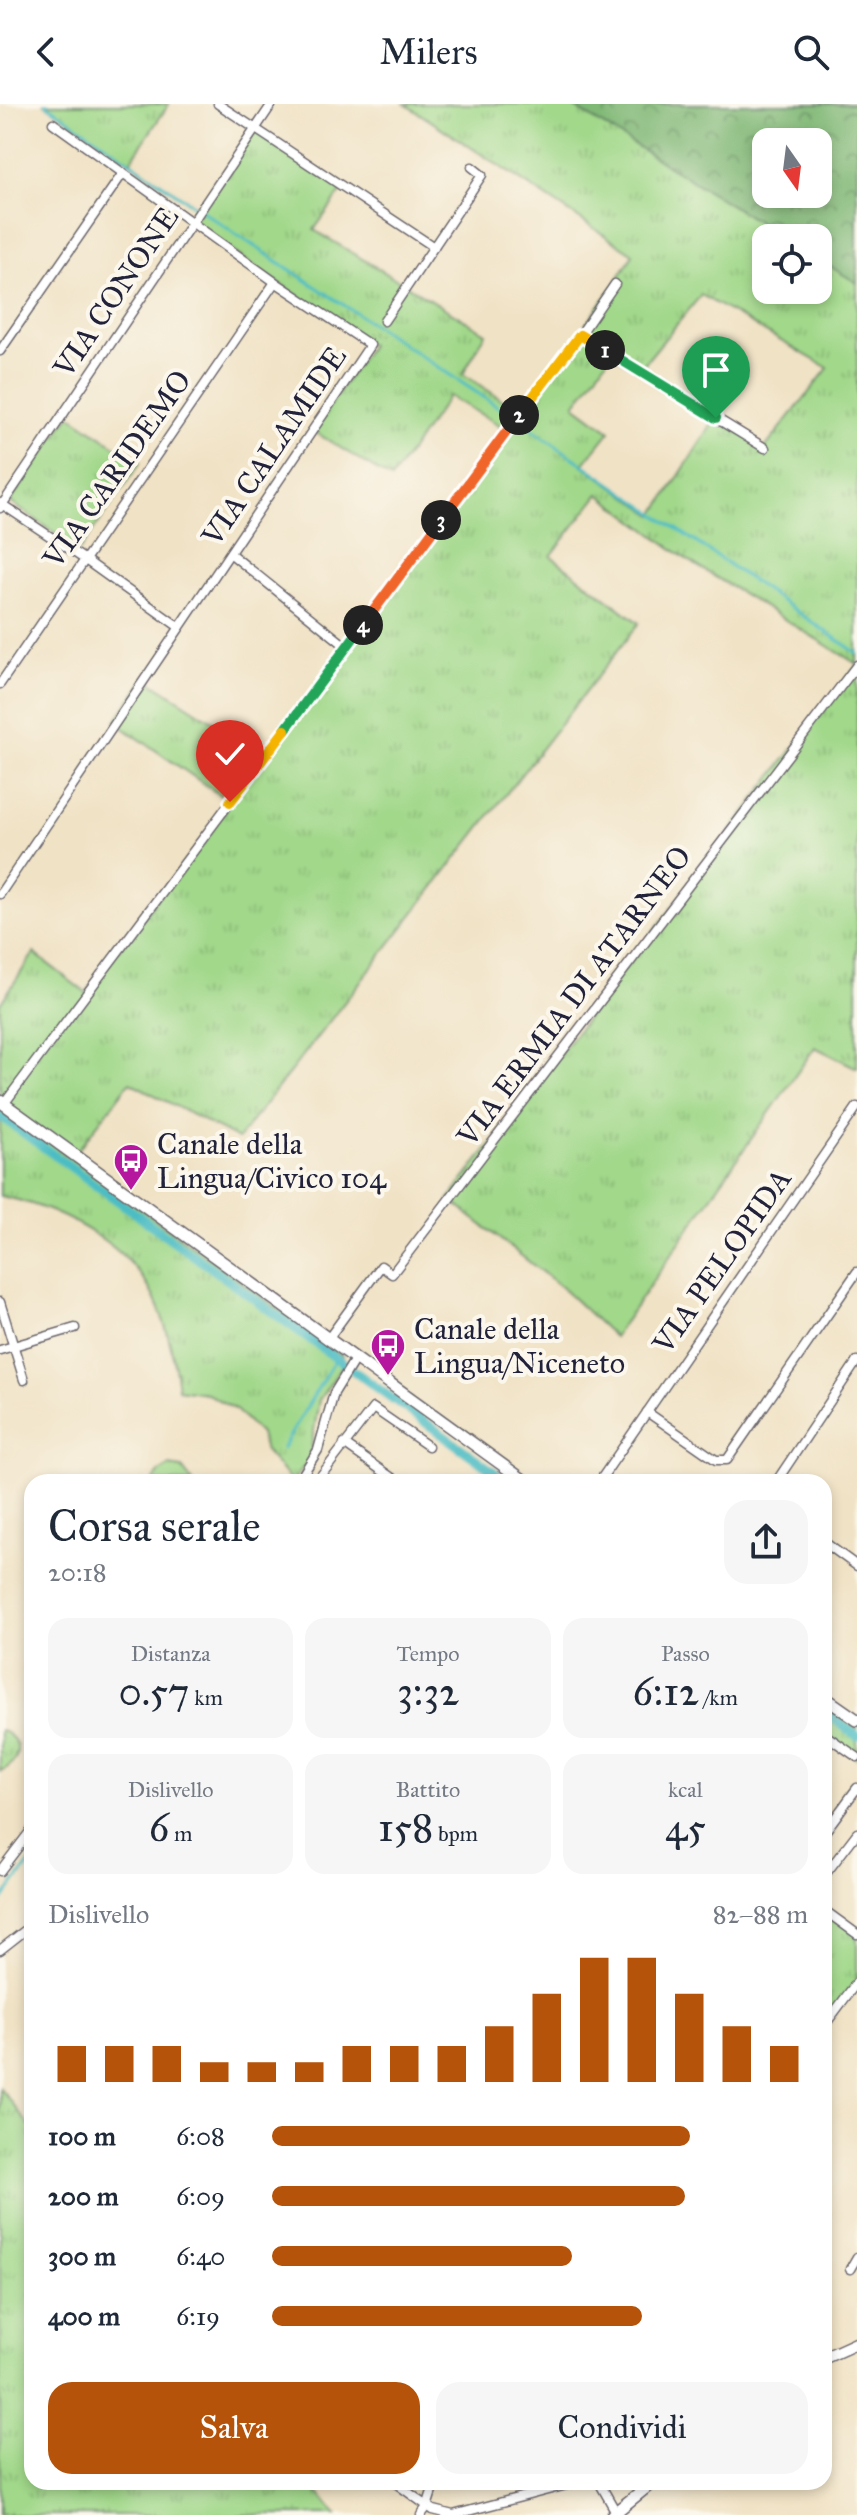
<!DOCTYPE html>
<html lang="it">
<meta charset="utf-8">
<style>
body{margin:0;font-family:"IM FELL Great Primer",serif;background:#f6f6f7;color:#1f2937;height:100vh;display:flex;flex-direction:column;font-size:30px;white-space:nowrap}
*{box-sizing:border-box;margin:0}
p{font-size:26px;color:#747a83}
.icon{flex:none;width:44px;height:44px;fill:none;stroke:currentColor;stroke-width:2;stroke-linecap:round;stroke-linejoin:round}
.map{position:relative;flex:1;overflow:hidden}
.sheet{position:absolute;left:24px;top:1370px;width:808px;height:1016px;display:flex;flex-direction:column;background:#fff;border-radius:24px;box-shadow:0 4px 12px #0003}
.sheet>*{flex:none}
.needle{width:52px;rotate:166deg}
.tools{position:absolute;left:752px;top:24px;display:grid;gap:16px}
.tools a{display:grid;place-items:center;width:80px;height:80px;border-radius:16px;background:#fff;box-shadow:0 4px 12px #0003;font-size:40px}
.pin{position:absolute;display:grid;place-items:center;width:68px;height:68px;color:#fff;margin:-82px -34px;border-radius:50% 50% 50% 0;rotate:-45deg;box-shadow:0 0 8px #0007}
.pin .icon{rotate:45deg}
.km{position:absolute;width:40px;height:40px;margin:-20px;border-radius:50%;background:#222;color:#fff;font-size:22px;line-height:40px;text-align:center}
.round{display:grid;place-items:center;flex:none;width:84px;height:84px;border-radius:24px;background:#f6f6f7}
.headline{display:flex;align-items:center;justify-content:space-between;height:136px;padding:0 24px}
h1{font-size:44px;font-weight:600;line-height:60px}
.stats{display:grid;grid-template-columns:repeat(3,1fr);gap:12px;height:136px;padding:8px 24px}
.stats div{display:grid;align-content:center;border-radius:20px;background:#f6f6f7;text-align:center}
.stats b{font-size:40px;font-weight:600}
.stats small{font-size:22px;font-weight:400}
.stats p{font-size:22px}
.chart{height:224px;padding:16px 24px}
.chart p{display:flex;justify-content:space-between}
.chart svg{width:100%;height:144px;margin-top:8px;stroke:#b45309;stroke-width:6}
.cta{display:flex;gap:16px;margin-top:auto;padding:16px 24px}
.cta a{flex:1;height:92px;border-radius:24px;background:#b45309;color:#fff;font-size:32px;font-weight:600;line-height:92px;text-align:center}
.cta a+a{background:#f6f6f7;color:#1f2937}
ul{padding:0 24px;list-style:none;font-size:26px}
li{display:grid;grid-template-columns:128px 96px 1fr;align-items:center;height:60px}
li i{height:20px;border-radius:10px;background:#b45309}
header{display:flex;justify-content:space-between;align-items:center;height:104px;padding:0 24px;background:#fff;font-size:36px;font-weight:600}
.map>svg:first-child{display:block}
</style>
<header><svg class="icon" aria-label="back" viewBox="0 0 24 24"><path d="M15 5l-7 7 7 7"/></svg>Milers<svg class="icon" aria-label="search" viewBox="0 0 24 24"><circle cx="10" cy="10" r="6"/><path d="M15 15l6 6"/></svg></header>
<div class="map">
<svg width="857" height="2411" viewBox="0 0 857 2411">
<defs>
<pattern id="grass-tufts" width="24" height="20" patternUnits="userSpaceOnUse" patternTransform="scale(2)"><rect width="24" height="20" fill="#a1d88a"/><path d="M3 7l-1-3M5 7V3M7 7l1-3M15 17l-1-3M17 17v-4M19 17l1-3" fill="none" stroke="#8ab978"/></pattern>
<pattern id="forest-crowns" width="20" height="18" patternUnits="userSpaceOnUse" patternTransform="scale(2)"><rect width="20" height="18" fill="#80b876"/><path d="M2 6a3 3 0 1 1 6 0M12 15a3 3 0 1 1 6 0" fill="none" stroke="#689562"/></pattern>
</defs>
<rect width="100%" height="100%" fill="#fbf7ec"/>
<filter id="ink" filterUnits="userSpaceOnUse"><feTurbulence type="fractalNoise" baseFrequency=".0125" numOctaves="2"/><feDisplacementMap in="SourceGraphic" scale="16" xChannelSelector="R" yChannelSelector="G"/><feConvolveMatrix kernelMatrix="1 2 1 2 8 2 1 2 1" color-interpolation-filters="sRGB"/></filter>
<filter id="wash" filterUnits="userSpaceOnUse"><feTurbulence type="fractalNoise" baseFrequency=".006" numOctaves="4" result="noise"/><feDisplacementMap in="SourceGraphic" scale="32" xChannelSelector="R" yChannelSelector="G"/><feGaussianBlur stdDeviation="1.8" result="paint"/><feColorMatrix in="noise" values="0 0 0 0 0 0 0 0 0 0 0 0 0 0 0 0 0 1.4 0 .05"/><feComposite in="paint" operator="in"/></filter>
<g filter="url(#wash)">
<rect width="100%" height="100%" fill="#f0e2c5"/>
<!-- grass -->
<g fill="url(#grass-tufts)" stroke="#627d62" stroke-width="2" fill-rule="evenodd">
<polygon points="45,0 169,0 130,58"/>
<path d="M405,0H700L766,90H818L857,99V560L686,455L599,390L551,452L639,519L238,1035L130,978L74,1051L0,997V900L34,849L86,889L230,698L115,618L145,574L266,651L508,326L449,292L391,375L313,327L370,241L191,119L255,26L344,84L314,126L486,229L463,270L521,308L615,180L633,150ZM766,134H818V186H766ZM701,191L828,264L765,344L716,314L654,411L583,361L610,327L575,301L611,250L639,266Z"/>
<polygon points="70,311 140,359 80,446 10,398"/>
<polygon points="857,561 857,964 815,943 614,1233 561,1183 449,1095"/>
<path d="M0,1002L342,1251L345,1258L319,1296L309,1356L292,1378L265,1347L260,1330L235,1305L206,1289L178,1285C174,1251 166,1214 149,1184C121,1135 53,1102 0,1092Z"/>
<polygon points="169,1362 182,1364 193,1378 153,1378 158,1369"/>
<polygon points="824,1594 857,1617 857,1654 824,1630"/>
<path d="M0,1626C23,1634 23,1659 0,1667Z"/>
<polygon points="824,1806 857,1830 857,1878 824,1922"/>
<polygon points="0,1984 32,2025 32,2378 310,2378 336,2411 0,2411"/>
</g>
<!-- forest -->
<path fill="url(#forest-crowns)" stroke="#516d58" stroke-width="2" fill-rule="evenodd" d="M569,0H857V179L818,155V134H784ZM766,38H818V90H766Z"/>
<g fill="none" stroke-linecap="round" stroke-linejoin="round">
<!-- stream -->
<g stroke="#4ebdc4" stroke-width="3">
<polyline points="46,0 236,130 526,321 857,549"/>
<polyline points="282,1345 336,1254"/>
<polyline points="0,1799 32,1756"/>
</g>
<!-- canal -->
<g stroke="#4ebdc4" stroke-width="9">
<polyline points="0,1012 508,1378"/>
<polyline points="824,1608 857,1632"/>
</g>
</g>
</g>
<g filter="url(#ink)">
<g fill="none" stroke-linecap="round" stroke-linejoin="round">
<defs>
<g id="street">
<polyline points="218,0 434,143"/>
<polyline points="384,217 482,71 472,63"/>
<polyline points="580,231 765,344"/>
<polyline points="0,247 123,69"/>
<polyline points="0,399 84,455 179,523"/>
<polyline points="0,404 272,0"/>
<polyline points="231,450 347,543"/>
<polyline points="0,580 275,178"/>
<polyline points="0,790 370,241 275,178 53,19"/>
<polyline points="4,1000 580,231 615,180"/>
<polyline points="0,1198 24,1276"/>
<polyline points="328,1235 381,1162 392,1170 857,561"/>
<polyline points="0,1246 75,1224"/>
<polyline points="647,1308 716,1356 727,1356 857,1168"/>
<polyline points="344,1340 398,1378"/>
<polyline points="298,1378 318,1346 334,1289 355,1255"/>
<polyline points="316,1378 373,1304 428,1342"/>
<polyline points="599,1378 857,1003"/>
<polyline points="776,1378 857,1257"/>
<polyline points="824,1438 857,1462"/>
<polyline points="824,1630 857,1653"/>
<polyline points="824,1729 857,1684"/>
<polyline points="0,1767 32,1725"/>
<polyline points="824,1772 857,1729"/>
<polyline points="824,1806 857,1830"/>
<polyline points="0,1846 32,1821"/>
<polyline points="824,1922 857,1878"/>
<polyline points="850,2165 857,2153"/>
<polyline points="394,2378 433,2406 453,2411 578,2378"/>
<polyline points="599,2378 616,2408"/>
<polyline points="421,2411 427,2403 435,2378"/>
</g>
<g id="secondary">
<polyline points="0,997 526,1378"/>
<polyline points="824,1593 857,1616"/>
<polyline points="824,2254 857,2239"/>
<polyline points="612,2411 653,2378"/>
</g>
</defs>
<!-- street casing -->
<use href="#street" stroke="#6a656b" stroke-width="11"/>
<!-- secondary casing -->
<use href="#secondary" stroke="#6a656b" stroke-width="14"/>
<!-- street -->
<use href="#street" stroke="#fff" stroke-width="8"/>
<!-- secondary -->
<use href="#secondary" stroke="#fff" stroke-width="11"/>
</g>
</g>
<g fill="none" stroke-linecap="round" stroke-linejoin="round" filter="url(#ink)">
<defs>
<polyline id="split-1" points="605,246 716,314"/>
<polyline id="split-2" points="519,311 580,231 605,246"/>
<polyline id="split-3" points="441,416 519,311"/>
<polyline id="split-4" points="363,521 441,416"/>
<polyline id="split-5" points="285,626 363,521"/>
<polyline id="split-6" points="230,698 285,626"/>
</defs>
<!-- split-1 casing -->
<use href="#split-1" stroke="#fff" stroke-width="16"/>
<!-- split-2 casing -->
<use href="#split-2" stroke="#fff" stroke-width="16"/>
<!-- split-3 casing -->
<use href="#split-3" stroke="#fff" stroke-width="16"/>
<!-- split-4 casing -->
<use href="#split-4" stroke="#fff" stroke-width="16"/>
<!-- split-5 casing -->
<use href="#split-5" stroke="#fff" stroke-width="16"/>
<!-- split-6 casing -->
<use href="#split-6" stroke="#fff" stroke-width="16"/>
<!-- split-1 -->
<use href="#split-1" stroke="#22a559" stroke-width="10"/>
<!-- split-2 -->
<use href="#split-2" stroke="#f5b400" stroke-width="10"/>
<!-- split-3 -->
<use href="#split-3" stroke="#f0652b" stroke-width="10"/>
<!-- split-4 -->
<use href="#split-4" stroke="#f0652b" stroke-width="10"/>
<!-- split-5 -->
<use href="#split-5" stroke="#22a559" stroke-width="10"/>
<!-- split-6 -->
<use href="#split-6" stroke="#f5b400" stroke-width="10"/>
</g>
<!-- icons -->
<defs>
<symbol id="bus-pin" viewBox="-11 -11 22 30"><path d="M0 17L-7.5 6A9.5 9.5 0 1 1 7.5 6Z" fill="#b5179e" stroke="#fbf7ec"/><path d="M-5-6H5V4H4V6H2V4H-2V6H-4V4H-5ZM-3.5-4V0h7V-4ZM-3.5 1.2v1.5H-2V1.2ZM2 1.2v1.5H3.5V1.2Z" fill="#fff"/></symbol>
</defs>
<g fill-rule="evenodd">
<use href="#bus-pin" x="111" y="1037" width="40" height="54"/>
<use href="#bus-pin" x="368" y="1222" width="40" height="54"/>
</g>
<g text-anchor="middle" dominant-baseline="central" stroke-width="8" stroke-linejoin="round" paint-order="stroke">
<!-- street labels -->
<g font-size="30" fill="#22223b" stroke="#fbf7ec">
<text transform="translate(116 188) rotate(-56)">VIA CONONE</text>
<text transform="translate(274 342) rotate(-56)">VIA CALAMIDE</text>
<text transform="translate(117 365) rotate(-55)">VIA CARIDEMO</text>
<text transform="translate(574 892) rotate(-53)">VIA ERMIA DI ATARNEO</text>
<text transform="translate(722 1157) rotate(-55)">VIA PELOPIDA</text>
</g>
<!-- poi labels -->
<g font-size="30" fill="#22223b" stroke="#fbf7ec" text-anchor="start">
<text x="157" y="1040">Canale della<tspan x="157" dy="34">Lingua/Civico 104</tspan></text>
<text x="414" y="1225">Canale della<tspan x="414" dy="34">Lingua/Niceneto</tspan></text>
</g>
</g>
</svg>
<div class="tools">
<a><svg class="needle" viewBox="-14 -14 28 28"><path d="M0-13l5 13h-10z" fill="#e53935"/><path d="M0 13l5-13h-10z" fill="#747a83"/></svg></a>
<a><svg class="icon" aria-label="locate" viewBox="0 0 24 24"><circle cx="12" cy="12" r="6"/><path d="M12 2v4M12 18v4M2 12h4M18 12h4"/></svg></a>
</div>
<div class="pin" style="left:716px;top:314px;background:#1e9e55"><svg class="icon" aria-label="arrive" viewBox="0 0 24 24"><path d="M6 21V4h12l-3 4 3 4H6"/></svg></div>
<div class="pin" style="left:230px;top:698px;background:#d93025"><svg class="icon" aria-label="check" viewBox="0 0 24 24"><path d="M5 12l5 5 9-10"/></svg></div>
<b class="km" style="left:605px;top:246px">1</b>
<b class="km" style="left:519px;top:311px">2</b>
<b class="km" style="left:441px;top:416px">3</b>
<b class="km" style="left:363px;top:521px">4</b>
<section class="sheet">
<div class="headline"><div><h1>Corsa serale</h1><p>20:18</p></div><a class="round"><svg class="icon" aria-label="share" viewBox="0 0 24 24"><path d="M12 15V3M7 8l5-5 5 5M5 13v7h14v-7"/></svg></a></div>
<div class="stats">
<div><p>Distanza</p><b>0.57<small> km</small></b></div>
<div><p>Tempo</p><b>3:32</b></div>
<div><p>Passo</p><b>6:12<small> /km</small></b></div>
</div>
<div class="stats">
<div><p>Dislivello</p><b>6<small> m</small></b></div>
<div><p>Battito</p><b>158<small> bpm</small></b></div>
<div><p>kcal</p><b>45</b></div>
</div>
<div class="chart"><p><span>Dislivello</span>82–88 m</p>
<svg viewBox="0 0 160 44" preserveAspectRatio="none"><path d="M5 44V33M15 44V33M25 44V33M35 44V38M45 44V38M55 44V38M65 44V33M75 44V33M85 44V33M95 44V27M105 44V17M115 44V6M125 44V6M135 44V17M145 44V27M155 44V33"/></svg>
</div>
<ul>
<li><b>100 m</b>6:08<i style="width:78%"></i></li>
<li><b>200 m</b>6:09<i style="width:77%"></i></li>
<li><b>300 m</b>6:40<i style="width:56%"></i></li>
<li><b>400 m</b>6:19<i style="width:69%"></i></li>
</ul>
<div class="cta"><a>Salva</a><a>Condividi</a></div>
</section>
</div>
